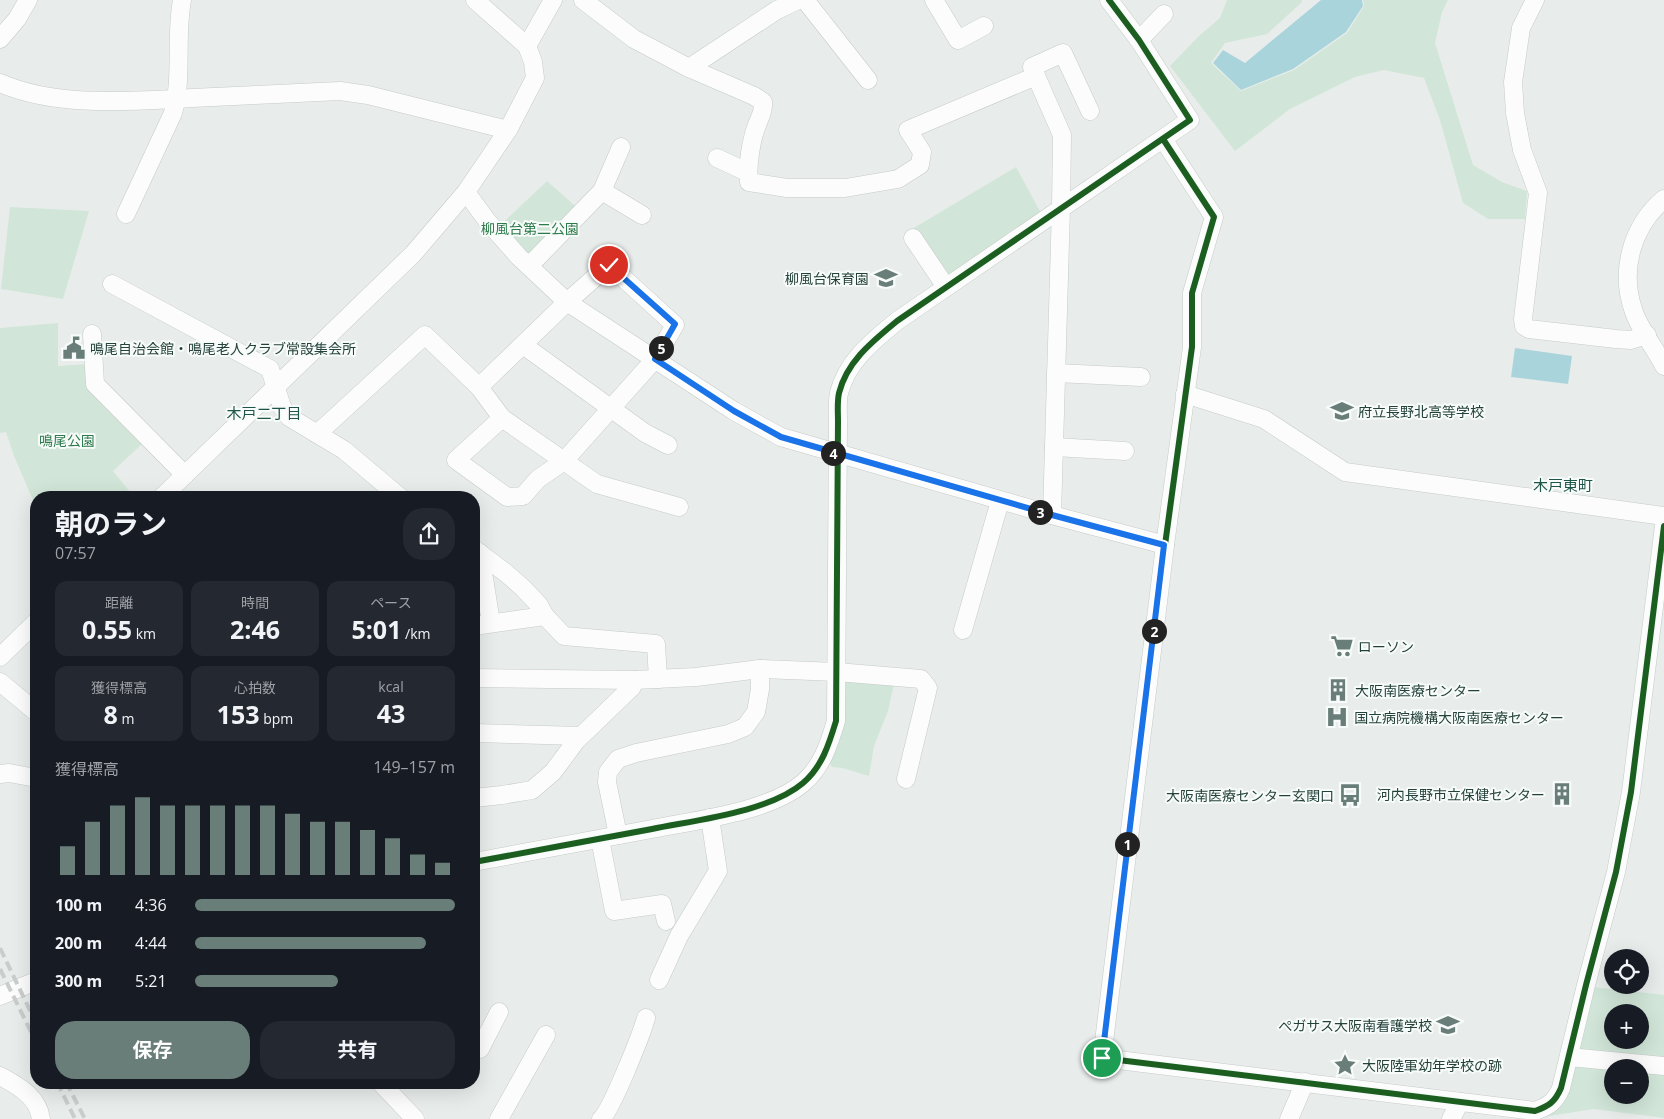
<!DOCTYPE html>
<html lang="ja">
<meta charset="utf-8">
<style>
body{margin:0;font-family:"Open Sans","Noto Sans JP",sans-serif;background:#242831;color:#f1f3f6;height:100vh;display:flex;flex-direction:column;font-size:19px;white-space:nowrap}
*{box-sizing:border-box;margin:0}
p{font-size:16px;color:#9ea1a6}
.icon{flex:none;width:28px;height:28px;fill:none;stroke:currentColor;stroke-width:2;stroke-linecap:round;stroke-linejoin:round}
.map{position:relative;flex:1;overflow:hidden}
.panel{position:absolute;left:30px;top:491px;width:450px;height:598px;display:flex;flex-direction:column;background:#171b24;border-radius:20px;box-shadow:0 5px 20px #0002}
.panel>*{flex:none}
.fabs{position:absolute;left:1604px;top:949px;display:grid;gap:10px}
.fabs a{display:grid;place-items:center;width:45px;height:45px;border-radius:50%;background:#171b24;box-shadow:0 5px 20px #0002;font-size:25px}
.pin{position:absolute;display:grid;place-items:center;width:42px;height:42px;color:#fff;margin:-21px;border:2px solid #fff;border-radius:50%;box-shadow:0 1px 5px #0007}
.km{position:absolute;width:25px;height:25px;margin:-12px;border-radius:50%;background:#222;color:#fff;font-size:14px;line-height:25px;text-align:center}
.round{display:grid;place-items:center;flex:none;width:52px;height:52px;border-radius:20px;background:#242831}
.head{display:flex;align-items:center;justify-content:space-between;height:85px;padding:0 25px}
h1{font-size:28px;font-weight:700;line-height:38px}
.metrics{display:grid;grid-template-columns:repeat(3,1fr);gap:8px;height:85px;padding:5px 25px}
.metrics div{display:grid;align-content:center;border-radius:12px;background:#242831;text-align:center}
.metrics b{font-size:25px;font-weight:700}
.metrics small{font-size:14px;font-weight:400}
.metrics p{font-size:14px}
.chart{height:140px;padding:10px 25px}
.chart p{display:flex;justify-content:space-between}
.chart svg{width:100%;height:90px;margin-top:5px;stroke:#697e78;stroke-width:6}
.cta{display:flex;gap:10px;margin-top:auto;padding:10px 25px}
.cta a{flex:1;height:58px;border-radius:20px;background:#697e78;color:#fff;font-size:20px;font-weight:700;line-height:58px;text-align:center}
.cta a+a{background:#242831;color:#f1f3f6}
ul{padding:0 25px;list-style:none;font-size:16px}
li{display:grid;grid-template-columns:80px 60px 1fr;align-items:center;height:38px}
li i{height:12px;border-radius:6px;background:#697e78}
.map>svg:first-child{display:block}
</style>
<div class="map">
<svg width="1664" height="1119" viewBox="0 0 1664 1119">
<rect width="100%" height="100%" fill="#e8edeb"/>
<!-- green -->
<g fill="#d1e6d8" fill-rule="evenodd">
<polygon points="1227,0 1302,0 1301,3 1267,34 1225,43 1211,63 1241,91 1294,70 1347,33 1364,6 1363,0 1448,0 1442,12 1435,43 1473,165 1502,182 1527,191 1525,219 1488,219 1463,203 1440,120 1424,78 1384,70 1355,77 1290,109 1235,151 1170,66 1199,36 1220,18"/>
<polygon points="1016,167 1042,215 947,279 912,229"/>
<polygon points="547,181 581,211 529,263 497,228"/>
<polygon points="10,207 89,211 63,299 1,289"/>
<polygon points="58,323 58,366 89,364 145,441 113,471 134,497 36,498 36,507 14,456 6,432 0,433 0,328"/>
<polygon points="839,674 894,684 888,711 874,746 869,776 842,768 832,767 827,757"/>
<path d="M1593,987L1664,995V1059L1578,1049ZM1612,1012H1640V1040H1612Z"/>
<polygon points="1574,1065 1612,1068 1612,1095 1640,1095 1640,1071 1664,1073 1664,1118 1594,1109 1543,1117"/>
</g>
<!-- water -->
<g fill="#a9d4db">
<polygon points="1321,0 1362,0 1363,6 1346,32 1293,69 1241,90 1213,63 1223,50 1245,63"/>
<polygon points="1515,348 1572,356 1568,384 1511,377"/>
</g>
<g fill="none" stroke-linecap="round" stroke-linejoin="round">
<defs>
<g id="minor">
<path d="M583,0L634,39L689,68L754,96L763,102C764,111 760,117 757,125C751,140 747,166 749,182L787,188H845L898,179L920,165L922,152L908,130L1036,76"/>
<polyline points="805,0 868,80"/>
<polyline points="934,0 958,40 984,26"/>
<polyline points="1535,0 1521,28 1513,82 1515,113 1522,150 1538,193 1523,319 1524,326 1529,329 1616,339 1631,340 1647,335"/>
<polyline points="0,39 17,19 28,0"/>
<polyline points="1139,40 1164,14"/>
<polyline points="527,46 553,0"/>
<polyline points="689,68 777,10 798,0"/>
<path d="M0,83C57,108 131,101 192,98C241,96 291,93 340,91L368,95L508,130"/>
<path d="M1163,139L1214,217L1192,293V347L1165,545L1102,1058L1535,1111C1549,1106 1555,1102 1561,1088L1586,985L1616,872L1631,792L1664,526"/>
<polyline points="717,158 747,172"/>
<polyline points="602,191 642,215"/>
<polyline points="466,192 488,222 519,257 567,302 734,411 781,437 1052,515 1165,545"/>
<path d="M1664,199C1632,226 1619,271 1634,312C1640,330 1655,348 1664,366"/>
<path d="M126,214L173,113C183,77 175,37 182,0"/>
<polyline points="913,238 946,287"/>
<polyline points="529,266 602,191 621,147"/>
<polyline points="112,284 270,369 282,407 289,417 344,450 401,498"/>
<polyline points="92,334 95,384 185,475"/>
<polyline points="523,345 645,433 668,445"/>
<polyline points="1056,373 1141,377"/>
<polyline points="479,387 567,302 609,265 675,325 655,359 564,461 538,479 523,496 507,497 456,460 502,418"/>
<polyline points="1185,394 1264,419 1345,472 1664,516"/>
<polyline points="317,434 425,335 479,387 502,418 597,484 679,507"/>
<polyline points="1054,447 1125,451"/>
<polyline points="161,498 413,254 466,192 508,130 535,78 533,62 527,46 475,0"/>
<polyline points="1052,515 1061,208 1062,135 1032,67 1063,53 1090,111"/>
<polyline points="474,549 506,573 523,588 539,605 545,616 564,636 656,644 658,679"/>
<polyline points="480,553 491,623"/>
<polyline points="474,626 545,616"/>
<polyline points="963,630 1000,501"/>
<polyline points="0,657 36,622"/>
<polyline points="474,678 635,680 696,677 760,669 837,672 921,679 928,688 906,779"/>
<polyline points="0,682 36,712"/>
<polyline points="474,733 581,736"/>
<polyline points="0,774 9,773 36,778"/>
<polyline points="474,798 502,795 532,790 553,772 576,741 632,687 635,680"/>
<polyline points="618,835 607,782 608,772 618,759 636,753 728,734 745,727 756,712 760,689 760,669"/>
<polyline points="600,839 614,911 662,904 666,921"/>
<path d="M474,862C533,851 593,840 652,829C696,820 769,812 803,783C822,767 829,744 836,721L838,421C838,412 837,402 839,393C847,361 873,341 897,321L1190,120L1139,40L1109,0"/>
<polyline points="659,980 679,936 718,871 710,818"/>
<polyline points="0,996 36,981"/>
<polyline points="474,1046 480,1049 499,1012"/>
<polyline points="1569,1057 1664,1066"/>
<path d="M0,1076C18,1086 38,1096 41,1119"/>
<polyline points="380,1082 415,1119"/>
<polyline points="499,1119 546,1035"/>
<path d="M601,1119C611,1111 642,1033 646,1018"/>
<polyline points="1289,1119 1305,1082"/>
<polyline points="1451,1119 1460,1102"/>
</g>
</defs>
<!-- minor casing -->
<use href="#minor" stroke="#c5cac8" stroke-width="19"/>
<!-- minor -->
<use href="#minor" stroke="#fcfcfc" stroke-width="18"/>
<!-- rail -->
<g stroke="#c9cdcc" stroke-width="4" stroke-dasharray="10 5" stroke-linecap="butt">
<polyline points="0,948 36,1023"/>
<polyline points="0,969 36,1042"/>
<polyline points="57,1082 75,1119"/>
<polyline points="66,1082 85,1119"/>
</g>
<defs>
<g id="cycleway">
<path d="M1163,139L1214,217L1192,293V347L1165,545L1102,1058L1535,1111C1549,1106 1555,1102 1561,1088L1586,985L1616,872L1631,792L1664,526"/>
<path d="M474,862C533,851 593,840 652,829C696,820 769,812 803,783C822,767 829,744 836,721L838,421C838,412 837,402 839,393C847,361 873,341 897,321L1190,120L1139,40L1109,0"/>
</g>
</defs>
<!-- cycleway casing -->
<use href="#cycleway" stroke="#f7fbf9" stroke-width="9"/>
<!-- cycleway -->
<use href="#cycleway" stroke="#1b5e20" stroke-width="6"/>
</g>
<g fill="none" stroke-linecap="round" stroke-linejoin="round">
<defs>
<polyline id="route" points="609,265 675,324 655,359 734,411 781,437 1052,515 1164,545 1102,1058"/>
</defs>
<!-- route casing -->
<use href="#route" stroke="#fff" stroke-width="10"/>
<!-- route -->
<use href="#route" stroke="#1a73e8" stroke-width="6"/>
</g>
<!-- icons -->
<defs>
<symbol id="school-bare" viewBox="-9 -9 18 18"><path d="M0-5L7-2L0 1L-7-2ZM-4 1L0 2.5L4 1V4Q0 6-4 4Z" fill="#697e78" stroke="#f7fbf9" stroke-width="2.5" paint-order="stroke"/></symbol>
<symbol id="civic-bare" viewBox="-9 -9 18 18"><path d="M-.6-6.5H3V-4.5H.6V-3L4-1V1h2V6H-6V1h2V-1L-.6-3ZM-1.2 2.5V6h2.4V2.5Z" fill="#697e78" stroke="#f7fbf9" stroke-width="2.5" paint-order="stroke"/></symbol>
<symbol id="supermarket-bare" viewBox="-9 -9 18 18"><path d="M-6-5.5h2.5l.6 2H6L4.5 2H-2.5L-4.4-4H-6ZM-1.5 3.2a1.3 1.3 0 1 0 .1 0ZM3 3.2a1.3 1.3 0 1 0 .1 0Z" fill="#697e78" stroke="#f7fbf9" stroke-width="2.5" paint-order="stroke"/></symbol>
<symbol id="building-bare" viewBox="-9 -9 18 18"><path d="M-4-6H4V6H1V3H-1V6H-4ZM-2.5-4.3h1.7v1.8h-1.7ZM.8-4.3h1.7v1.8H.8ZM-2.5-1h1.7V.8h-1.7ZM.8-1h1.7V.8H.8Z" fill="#697e78" stroke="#f7fbf9" stroke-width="2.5" paint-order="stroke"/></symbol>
<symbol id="hospital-bare" viewBox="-9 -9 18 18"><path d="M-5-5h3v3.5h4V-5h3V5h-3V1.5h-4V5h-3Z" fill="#697e78" stroke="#f7fbf9" stroke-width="2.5" paint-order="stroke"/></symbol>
<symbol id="bus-bare" viewBox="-9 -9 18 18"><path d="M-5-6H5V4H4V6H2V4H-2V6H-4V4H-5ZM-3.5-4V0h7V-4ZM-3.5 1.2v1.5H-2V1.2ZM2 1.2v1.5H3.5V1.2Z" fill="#697e78" stroke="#f7fbf9" stroke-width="2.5" paint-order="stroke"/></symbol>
<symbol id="university-bare" viewBox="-9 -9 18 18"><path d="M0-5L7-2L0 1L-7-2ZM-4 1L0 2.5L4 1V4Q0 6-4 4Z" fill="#697e78" stroke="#f7fbf9" stroke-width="2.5" paint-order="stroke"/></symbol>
<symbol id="sight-bare" viewBox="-9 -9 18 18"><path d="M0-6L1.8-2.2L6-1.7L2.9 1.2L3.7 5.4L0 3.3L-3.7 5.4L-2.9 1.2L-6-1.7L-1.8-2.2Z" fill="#697e78" stroke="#f7fbf9" stroke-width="2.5" paint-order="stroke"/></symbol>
</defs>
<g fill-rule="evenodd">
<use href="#school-bare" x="870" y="262" width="32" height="32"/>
<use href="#civic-bare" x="58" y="332" width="32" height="32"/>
<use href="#school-bare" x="1326" y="395" width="32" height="32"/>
<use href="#supermarket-bare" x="1326" y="630" width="32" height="32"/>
<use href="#building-bare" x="1322" y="674" width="32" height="32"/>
<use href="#hospital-bare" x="1321" y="701" width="32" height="32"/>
<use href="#building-bare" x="1546" y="778" width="32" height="32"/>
<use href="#bus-bare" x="1334" y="779" width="32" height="32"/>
<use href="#university-bare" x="1432" y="1009" width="32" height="32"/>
<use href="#sight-bare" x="1329" y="1049" width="32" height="32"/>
</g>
<g text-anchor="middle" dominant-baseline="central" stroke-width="4" stroke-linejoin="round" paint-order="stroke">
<!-- park labels -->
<g font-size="14" fill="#2d7a4b" stroke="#f7fbf9">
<text x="530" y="228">柳風台第二公園</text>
<text x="67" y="440">鳴尾公園</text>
</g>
<!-- poi labels -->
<g font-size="14" fill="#24423a" stroke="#f7fbf9" text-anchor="start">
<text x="869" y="278" text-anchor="end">柳風台保育園</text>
<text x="90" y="348">鳴尾自治会館・鳴尾老人クラブ常設集会所</text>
<text x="1358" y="411">府立長野北高等学校</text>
<text x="1358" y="646">ローソン</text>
<text x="1355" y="690">大阪南医療センター</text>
<text x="1354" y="717">国立病院機構大阪南医療センター</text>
<text x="1545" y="794" text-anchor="end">河内長野市立保健センター</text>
<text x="1334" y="795" text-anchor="end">大阪南医療センター玄関口</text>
<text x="1432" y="1025" text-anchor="end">ぺガサス大阪南看護学校</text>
<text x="1362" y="1065">大阪陸軍幼年学校の跡</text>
</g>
<!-- neighbourhood labels -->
<g font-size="15" fill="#1f5548" stroke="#f7fbf9">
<text x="264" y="413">木戸二丁目</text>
<text x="1563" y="485">木戸東町</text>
</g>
</g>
</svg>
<div class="fabs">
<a><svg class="icon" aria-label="locate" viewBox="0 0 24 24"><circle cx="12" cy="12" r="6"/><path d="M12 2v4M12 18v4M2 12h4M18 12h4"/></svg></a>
<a>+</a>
<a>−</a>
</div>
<div class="pin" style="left:1102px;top:1058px;background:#1e9e55"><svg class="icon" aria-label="arrive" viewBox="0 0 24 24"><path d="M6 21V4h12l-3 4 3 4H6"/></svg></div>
<div class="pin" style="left:609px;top:265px;background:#d93025"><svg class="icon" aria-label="check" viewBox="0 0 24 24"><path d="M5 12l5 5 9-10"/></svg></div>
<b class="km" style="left:1127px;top:844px">1</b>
<b class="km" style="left:1154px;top:631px">2</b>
<b class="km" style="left:1040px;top:512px">3</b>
<b class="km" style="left:833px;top:453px">4</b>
<b class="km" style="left:661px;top:348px">5</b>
<section class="panel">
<div class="head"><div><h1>朝のラン</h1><p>07:57</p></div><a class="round"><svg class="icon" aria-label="share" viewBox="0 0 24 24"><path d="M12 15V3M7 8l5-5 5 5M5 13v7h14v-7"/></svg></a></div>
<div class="metrics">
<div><p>距離</p><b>0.55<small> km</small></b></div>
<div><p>時間</p><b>2:46</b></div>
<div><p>ペース</p><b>5:01<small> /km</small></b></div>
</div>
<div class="metrics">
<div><p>獲得標高</p><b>8<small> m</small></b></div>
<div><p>心拍数</p><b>153<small> bpm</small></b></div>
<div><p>kcal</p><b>43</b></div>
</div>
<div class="chart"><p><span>獲得標高</span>149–157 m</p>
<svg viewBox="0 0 160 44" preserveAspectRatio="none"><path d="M5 44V30M15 44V18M25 44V10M35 44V6M45 44V10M55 44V10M65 44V10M75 44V10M85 44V10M95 44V14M105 44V18M115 44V18M125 44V22M135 44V26M145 44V34M155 44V38"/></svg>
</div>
<ul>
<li><b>100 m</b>4:36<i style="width:100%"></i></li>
<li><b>200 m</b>4:44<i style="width:89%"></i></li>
<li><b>300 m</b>5:21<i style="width:55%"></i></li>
</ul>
<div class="cta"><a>保存</a><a>共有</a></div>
</section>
</div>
